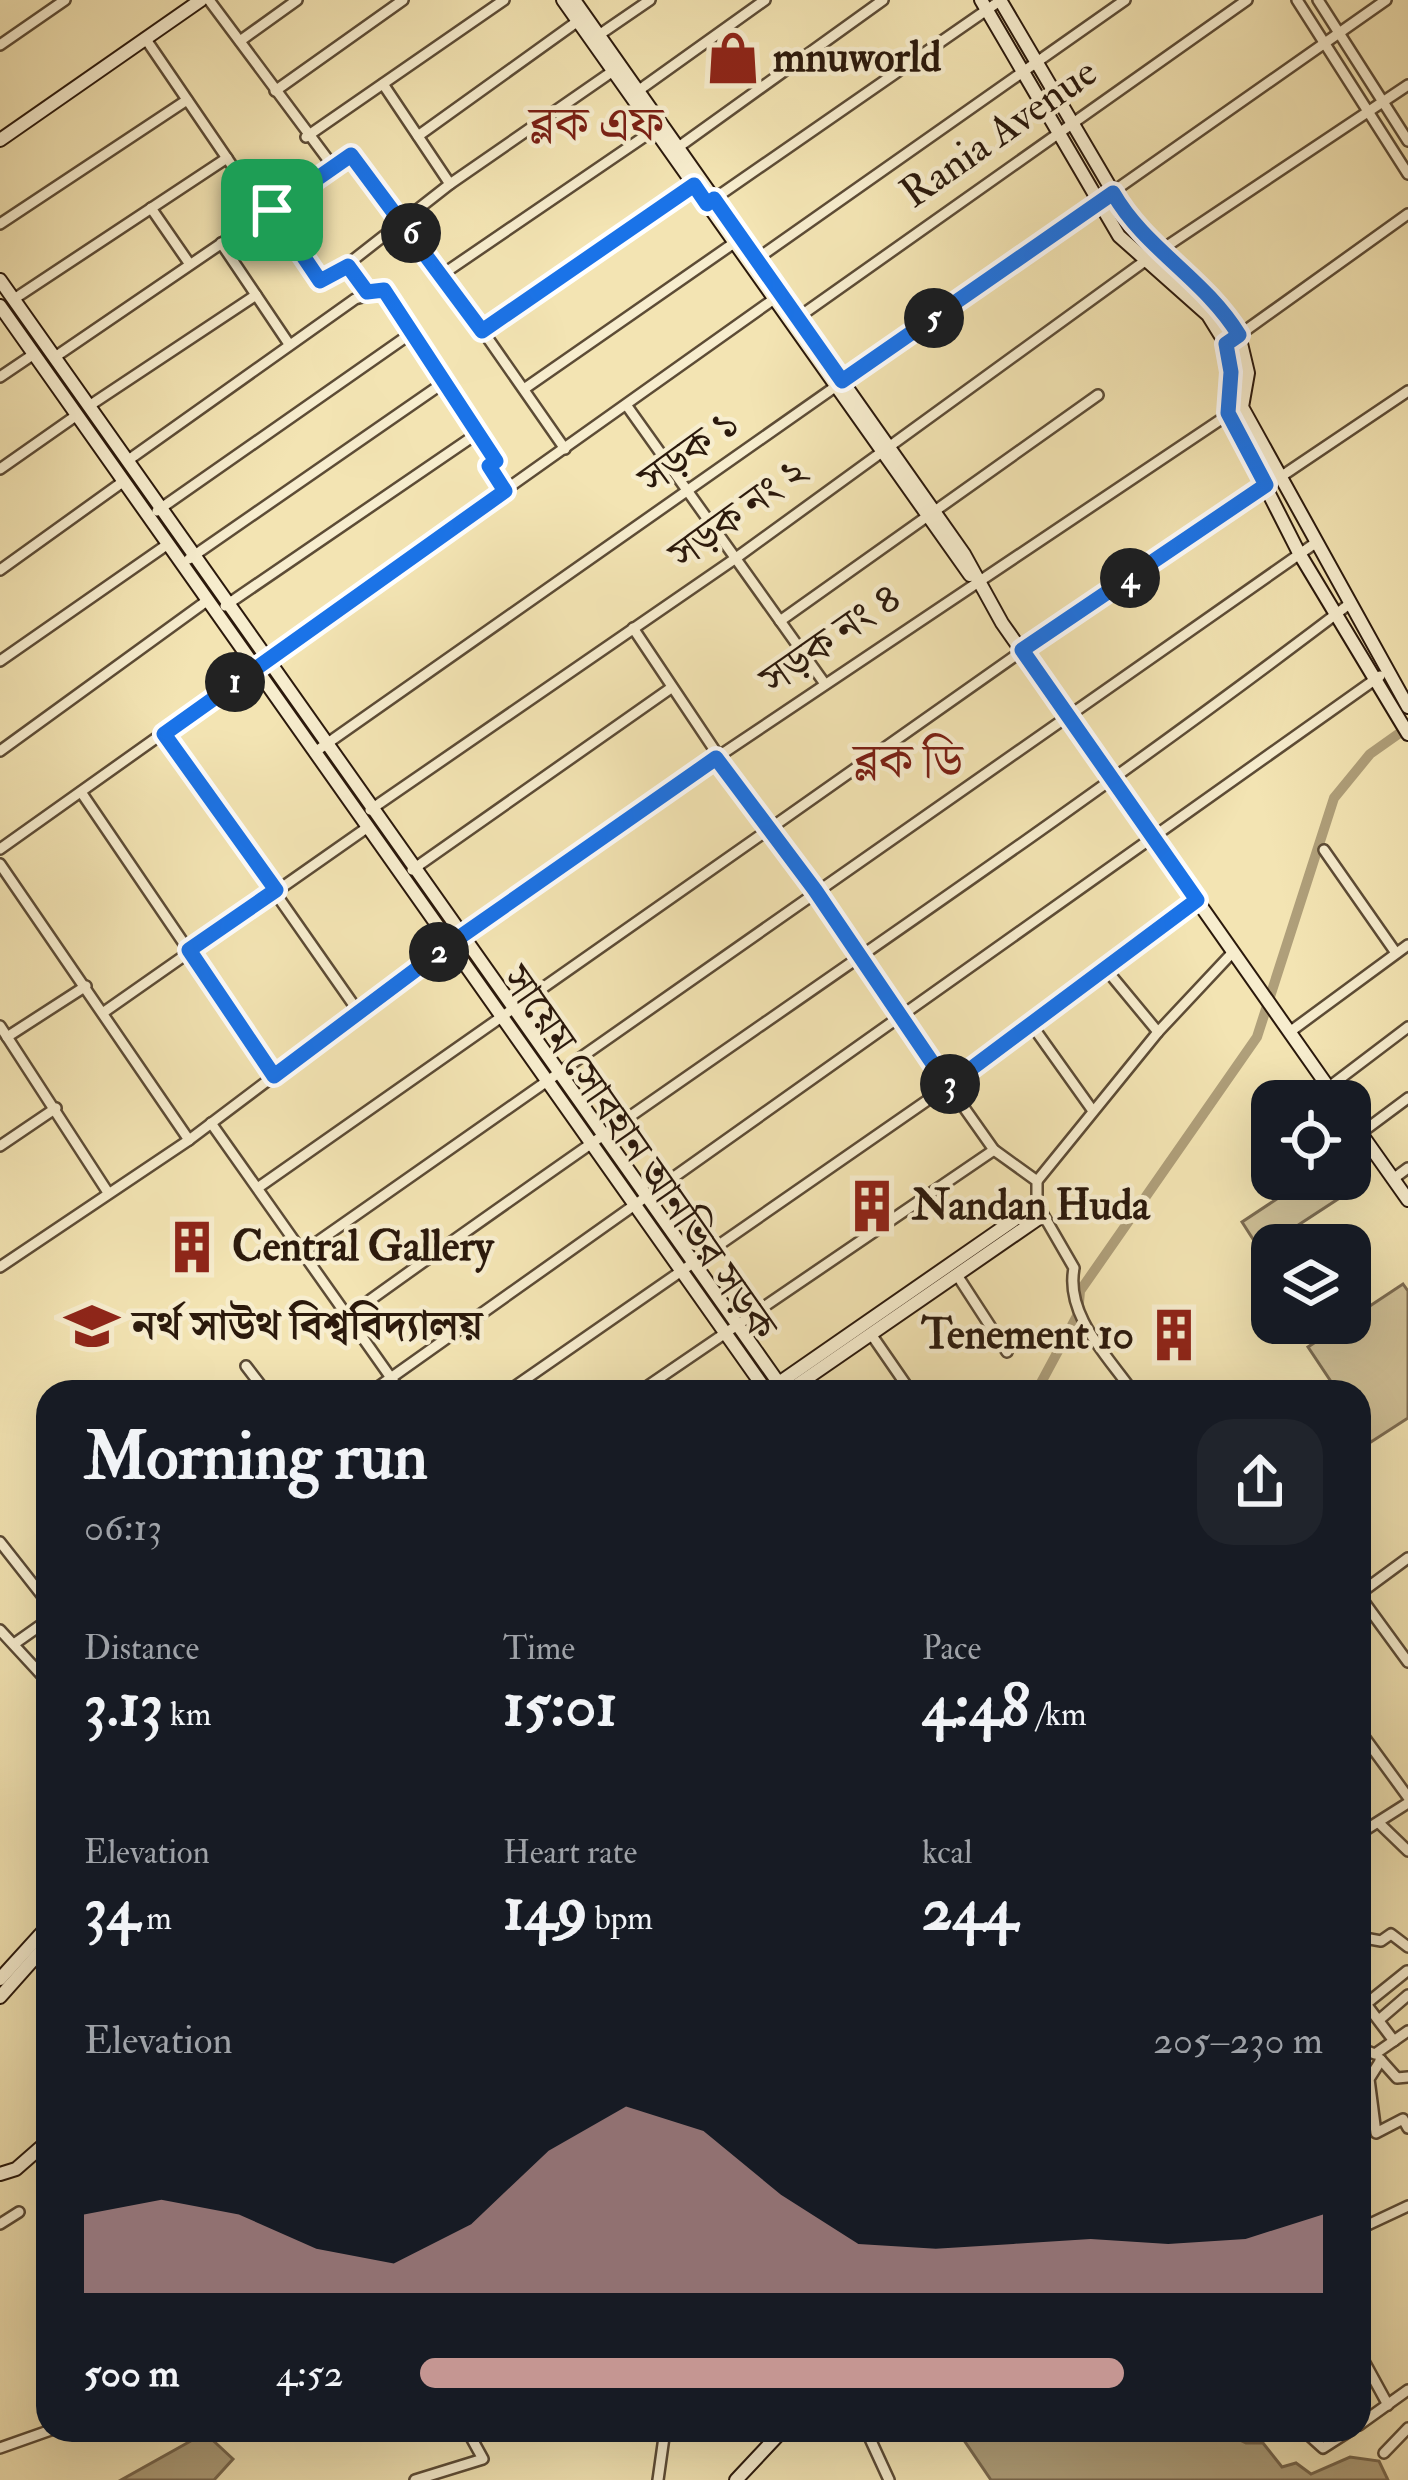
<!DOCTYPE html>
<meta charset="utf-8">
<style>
body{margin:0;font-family:"IM FELL Double Pica","Noto Serif Bengali",serif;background:#20242c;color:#f1f3f6;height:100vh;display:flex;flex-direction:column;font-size:45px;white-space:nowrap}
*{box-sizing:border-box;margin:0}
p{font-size:39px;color:#9ea1a6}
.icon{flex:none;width:66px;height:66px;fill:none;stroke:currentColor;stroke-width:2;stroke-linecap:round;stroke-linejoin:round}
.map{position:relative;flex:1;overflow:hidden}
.details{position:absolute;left:36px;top:1380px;width:1335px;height:1062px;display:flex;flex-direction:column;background:#171b24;border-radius:36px;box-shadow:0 12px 48px #0002}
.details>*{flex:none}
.buttons{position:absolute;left:1251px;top:1080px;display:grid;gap:24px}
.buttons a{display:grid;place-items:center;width:120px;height:120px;border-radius:24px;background:#171b24;box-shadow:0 12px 48px #0002;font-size:60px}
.pin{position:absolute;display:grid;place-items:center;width:102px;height:102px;color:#fff;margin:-51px;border-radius:24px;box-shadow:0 6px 18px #0006}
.km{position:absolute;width:60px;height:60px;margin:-30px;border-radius:50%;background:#222;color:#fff;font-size:33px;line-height:60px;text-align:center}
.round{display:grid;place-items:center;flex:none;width:126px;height:126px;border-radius:36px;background:#20242c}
.summary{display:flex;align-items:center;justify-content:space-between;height:204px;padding:0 48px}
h1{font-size:66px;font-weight:800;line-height:90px}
.figures{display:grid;grid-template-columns:repeat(3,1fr);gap:18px;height:204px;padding:12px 48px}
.figures div{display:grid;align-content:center}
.figures b{font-size:60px;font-weight:800}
.figures small{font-size:33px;font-weight:400}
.figures p{font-size:33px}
.chart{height:336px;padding:24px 48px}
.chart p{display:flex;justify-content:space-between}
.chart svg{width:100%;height:216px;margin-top:12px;fill:#c59692;opacity:.7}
ul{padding:0 48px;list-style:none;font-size:39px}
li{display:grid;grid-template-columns:192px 144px 1fr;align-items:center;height:90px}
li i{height:30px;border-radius:15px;background:#c59692}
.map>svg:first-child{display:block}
</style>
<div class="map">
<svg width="1408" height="2480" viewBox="0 0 1408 2480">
<rect width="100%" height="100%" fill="#f3e4b3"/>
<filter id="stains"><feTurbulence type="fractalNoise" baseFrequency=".00167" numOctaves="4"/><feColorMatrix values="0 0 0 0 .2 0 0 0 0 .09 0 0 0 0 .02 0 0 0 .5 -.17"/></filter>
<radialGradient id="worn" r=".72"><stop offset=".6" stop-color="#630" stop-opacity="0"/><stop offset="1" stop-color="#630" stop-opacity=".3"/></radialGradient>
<!-- green -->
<g fill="#d1c197" stroke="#7e6d52" stroke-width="3">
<polygon points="1307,1179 1324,1179 1338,1199 1260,1250 1242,1222"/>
<polygon points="1403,1284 1408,1291 1408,1418 1371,1442 1359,1423 1359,1392 1338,1392 1308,1347"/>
</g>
<!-- water -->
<g fill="#af9f7a" stroke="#7a694e" stroke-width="3">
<polygon points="957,2430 1220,2430 1246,2443 1263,2443 1282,2467 1296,2463 1311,2474 1350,2457 1379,2461 1388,2480 991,2480"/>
<polygon points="205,2433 233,2459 214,2480 121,2480"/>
</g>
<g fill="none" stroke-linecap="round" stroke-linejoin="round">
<!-- canal -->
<polyline stroke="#af9f7a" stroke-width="10" points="1036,1392 1078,1314 1080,1291 1257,1037 1334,798 1370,754 1408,727"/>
<defs>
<g id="street">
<polyline points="209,0 332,165"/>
<polyline points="1297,0 1408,174"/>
<polyline points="1318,0 1408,141"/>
<polyline points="596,37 650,0"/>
<polyline points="145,38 265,214"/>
<polyline points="240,41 297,0"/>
<polyline points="0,45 65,0"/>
<polyline points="383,84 450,184"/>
<polyline points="275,91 403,0"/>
<polyline points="635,93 765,0"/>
<polyline points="418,136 578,21"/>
<polyline points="306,137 504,0"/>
<polyline points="673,151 883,0"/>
<polyline points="711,201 1001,0"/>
<polyline points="151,208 189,263"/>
<polyline points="272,210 325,282 450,184 613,71"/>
<polyline points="0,224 187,100"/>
<polyline points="221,243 289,344"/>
<polyline points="754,261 1125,0"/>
<polyline points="348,265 367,292"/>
<polyline points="443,274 654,130"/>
<polyline points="14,299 227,158"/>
<polyline points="796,319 1247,0"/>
<polyline points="482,331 693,186"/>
<polyline points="1235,338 1408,214"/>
<polyline points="55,357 351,155 443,274 565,449"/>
<polyline points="0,377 34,354"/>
<polyline points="524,389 734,243"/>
<polyline points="89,406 256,295"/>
<polyline points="627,406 825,684"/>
<polyline points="127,461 355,299 384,291 496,461 489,467 505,491"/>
<polyline points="0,469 77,415"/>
<polyline points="157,511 413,332"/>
<polyline points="189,559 446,381"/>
<polyline points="0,570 124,481"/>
<polyline points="225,606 478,433"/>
<polyline points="780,621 1098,395"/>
<polyline points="633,628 768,830 1022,651 1408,391"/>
<polyline points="0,661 168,544"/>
<polyline points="164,734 360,1014"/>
<polyline points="0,751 208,600"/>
<polyline points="315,752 1386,0"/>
<polyline points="81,792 274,1076"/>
<polyline points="370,810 736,558 1149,258 1408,85"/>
<polyline points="0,849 774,299"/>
<polyline points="1324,850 1396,953"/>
<polyline points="0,864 189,1140"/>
<polyline points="412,870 671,688"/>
<polyline points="1105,968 1158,1032"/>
<polyline points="104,1012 368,827"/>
<polyline points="1031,1024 1093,1111"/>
<polyline points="0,1026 107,1191"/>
<polyline points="1291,1031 1408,945"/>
<polyline points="7,1037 86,986"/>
<polyline points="1329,1087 1408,1027"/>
<polyline points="211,1123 401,1392"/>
<polyline points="1361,1133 1408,1098"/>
<polyline points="0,1146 56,1108"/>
<polyline points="1393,1179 1408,1168"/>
<polyline points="1037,1181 1158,1032 1233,952"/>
<path d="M259,1187L768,830L994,1150L1037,1181V1204L1074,1268C1065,1315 1107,1355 1133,1392"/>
<polyline points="303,1252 1314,544"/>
<polyline points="0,1267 189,1140 450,943 716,758 1232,412"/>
<polyline points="957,1275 1007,1352"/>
<path d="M348,1316C679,1076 1023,853 1348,605"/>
<polyline points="871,1334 911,1392"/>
<polyline points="246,1366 266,1392"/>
<polyline points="371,1392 1380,676"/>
<polyline points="507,1392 948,1086 1197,900"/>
<polyline points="639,1392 994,1150"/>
<polyline points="0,1542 48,1603"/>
<polyline points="1359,1594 1408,1558"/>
<polyline points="1359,1595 1408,1662"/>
<polyline points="0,1630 48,1682"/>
<polyline points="14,1644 48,1620"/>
<polyline points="1359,1730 1408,1797"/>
<polyline points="1380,1824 1408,1851"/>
<polyline points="1359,1834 1408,1803"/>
<polyline points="1359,1937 1381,1941 1391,1934 1408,1947"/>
<polyline points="1379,2020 1408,1995"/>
<polyline points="1394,2041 1366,2004 1407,1971"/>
<polyline points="1359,2048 1375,2054 1408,2031"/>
<polyline points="1380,2059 1397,2078 1408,2077"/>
<polyline points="1381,2060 1369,2079 1376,2133 1403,2119 1408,2128"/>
<polyline points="0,2224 19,2212"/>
<polyline points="1359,2229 1408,2206"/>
<polyline points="1359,2352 1388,2405"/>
<polyline points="1359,2425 1408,2390"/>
<polyline points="866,2430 889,2480"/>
<polyline points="1303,2430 1323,2448 1351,2430"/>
<polyline points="0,2448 51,2430"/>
<polyline points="1384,2453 1408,2428"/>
<polyline points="415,2480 483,2459 467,2430"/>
<polyline points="658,2480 665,2430"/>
</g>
<g id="secondary">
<polyline points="563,0 970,575"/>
<polyline points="574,0 964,554 1002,623 1338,1101"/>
<polyline points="981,0 1119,236 1208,315 1226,344 1231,372 1228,413 1299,553 1408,734"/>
<polyline points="1000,0 1133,226 1220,305 1239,335 1248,373 1242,407 1408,707"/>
<polyline points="0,140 201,0"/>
<polyline points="0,280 785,1392"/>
<polyline points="0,306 767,1392"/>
<polyline points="1350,1118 1408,1200"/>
<polyline points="776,1385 1037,1204"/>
<polyline points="787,1392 1042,1216"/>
<polyline points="0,1979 48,1926"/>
<polyline points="0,1997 48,1943"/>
<polyline points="0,2174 16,2169 48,2141"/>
<polyline points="736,2480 783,2430"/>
</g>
</defs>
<!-- street casing -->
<use href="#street" stroke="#5d4c36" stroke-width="14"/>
<!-- secondary casing -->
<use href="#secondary" stroke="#2b190c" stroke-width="16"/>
<!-- street -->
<use href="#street" stroke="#f7edce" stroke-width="9"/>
<!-- secondary -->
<use href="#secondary" stroke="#f7edce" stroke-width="12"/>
</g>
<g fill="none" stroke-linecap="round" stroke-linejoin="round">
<defs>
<path id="route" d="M351,155L482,331L694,185L707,204L714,199L842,381L1113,193C1145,249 1204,278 1239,335L1226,344L1231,372L1228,413L1266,485L1022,650L1197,900L948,1086L815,890L716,758L450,944L274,1076L189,950L276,890L164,734L505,491L489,466L496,461L384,290L367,292L348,266L320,281L272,210Z"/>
</defs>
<!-- route casing -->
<use href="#route" stroke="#fff" stroke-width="24"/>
<!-- route -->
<use href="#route" stroke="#1a73e8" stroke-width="15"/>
</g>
<!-- icons -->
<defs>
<symbol id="shop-bare" viewBox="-9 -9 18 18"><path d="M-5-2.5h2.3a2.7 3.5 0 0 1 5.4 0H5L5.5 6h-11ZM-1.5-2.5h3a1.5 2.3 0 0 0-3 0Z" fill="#8f2418" stroke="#f7edce" stroke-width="2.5" paint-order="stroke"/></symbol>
<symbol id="building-bare" viewBox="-9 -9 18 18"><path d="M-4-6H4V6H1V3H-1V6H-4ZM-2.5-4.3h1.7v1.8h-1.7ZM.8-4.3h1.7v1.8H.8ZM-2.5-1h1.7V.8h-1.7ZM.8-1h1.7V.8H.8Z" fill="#8f2418" stroke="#f7edce" stroke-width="2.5" paint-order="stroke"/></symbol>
<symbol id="university-bare" viewBox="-9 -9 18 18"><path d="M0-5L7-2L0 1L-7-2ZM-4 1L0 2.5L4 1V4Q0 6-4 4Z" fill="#8f2418" stroke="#f7edce" stroke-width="2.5" paint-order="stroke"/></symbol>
</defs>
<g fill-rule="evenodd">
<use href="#shop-bare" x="695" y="20" width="76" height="76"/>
<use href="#building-bare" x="834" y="1168" width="76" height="76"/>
<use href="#building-bare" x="154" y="1209" width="76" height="76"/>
<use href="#university-bare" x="54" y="1288" width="76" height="76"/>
<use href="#building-bare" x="1136" y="1297" width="76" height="76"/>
</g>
<g text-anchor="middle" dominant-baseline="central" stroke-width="9" stroke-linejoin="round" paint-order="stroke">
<!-- poi labels -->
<g font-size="42" font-weight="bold" fill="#2b190c" stroke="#f7edce" text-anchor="start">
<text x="773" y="58">mnuworld</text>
<text x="912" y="1206">Nandan Huda</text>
<text x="232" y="1247">Central Gallery</text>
<text x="132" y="1326">নর্থ সাউথ বিশ্ববিদ্যালয়</text>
<text x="1134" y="1335" text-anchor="end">Tenement 10</text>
</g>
<!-- street labels -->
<g font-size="42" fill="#2b190c" stroke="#f7edce">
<text transform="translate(999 133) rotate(-35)">Rania Avenue</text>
<text transform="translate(689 452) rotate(-36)">সড়ক ১</text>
<text transform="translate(738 514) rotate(-36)">সড়ক নং ২</text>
<text transform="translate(831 639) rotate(-35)">সড়ক নং ৪</text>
<text transform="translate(639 1153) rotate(55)">সায়েম সোবহান আনভির সড়ক</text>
</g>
<!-- quarter labels -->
<g font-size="48" fill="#7a1f14" stroke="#f7edce">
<text x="596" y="125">ব্লক এফ</text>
<text x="908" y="762">ব্লক ডি</text>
</g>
</g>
<rect width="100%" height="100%" filter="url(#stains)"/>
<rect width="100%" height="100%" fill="url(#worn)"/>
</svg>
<div class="buttons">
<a><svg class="icon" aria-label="locate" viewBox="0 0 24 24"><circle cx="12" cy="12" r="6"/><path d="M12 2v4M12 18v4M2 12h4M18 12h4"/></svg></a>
<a><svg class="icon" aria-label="layers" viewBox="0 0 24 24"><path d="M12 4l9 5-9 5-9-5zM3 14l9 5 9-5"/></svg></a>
</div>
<div class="pin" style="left:272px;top:210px;background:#1e9e55"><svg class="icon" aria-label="arrive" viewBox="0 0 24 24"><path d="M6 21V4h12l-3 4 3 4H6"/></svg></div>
<b class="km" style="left:235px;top:682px">1</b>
<b class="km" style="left:439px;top:952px">2</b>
<b class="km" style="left:950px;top:1084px">3</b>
<b class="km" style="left:1130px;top:578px">4</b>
<b class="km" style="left:934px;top:318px">5</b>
<b class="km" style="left:411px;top:233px">6</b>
<section class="details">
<div class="summary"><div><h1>Morning run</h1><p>06:13</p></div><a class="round"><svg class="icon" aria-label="share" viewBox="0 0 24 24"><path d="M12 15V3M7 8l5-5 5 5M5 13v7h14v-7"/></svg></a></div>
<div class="figures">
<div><p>Distance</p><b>3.13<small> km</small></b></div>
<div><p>Time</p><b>15:01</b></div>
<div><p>Pace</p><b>4:48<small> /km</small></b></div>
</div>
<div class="figures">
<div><p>Elevation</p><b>34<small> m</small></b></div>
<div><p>Heart rate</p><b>149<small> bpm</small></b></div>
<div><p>kcal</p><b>244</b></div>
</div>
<div class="chart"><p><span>Elevation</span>205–230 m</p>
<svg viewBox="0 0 160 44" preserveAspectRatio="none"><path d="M0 44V28L10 25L20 28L30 35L40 38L50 30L60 15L70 6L80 11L90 24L100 34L110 35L120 34L130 33L140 34L150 33L160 28V44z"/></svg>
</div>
<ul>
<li><b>500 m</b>4:52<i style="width:78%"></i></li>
</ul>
</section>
</div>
